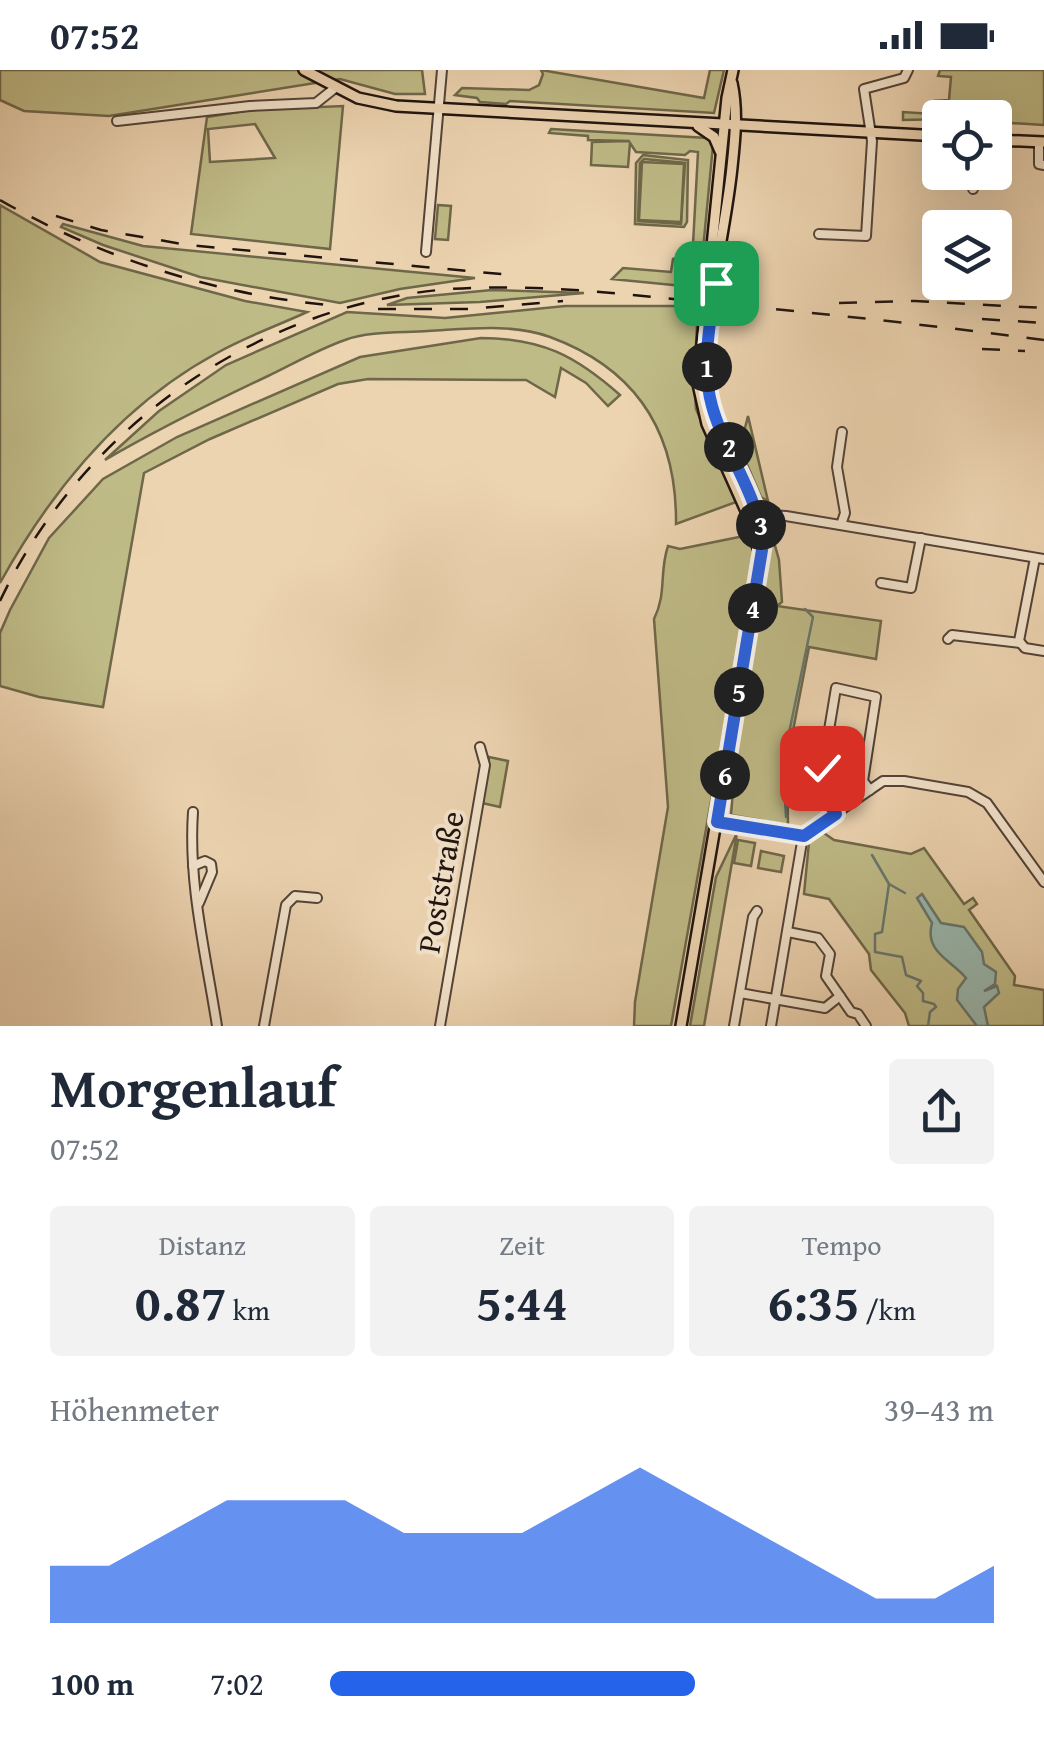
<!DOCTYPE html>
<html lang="de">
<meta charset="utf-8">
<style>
body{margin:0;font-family:"Gentium Book Plus",serif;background:#f2f2f3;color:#1f2937;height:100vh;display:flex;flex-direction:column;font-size:38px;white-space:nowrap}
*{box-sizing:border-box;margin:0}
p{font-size:32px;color:#747a83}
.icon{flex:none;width:55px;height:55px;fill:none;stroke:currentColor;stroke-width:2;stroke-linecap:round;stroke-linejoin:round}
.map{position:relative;height:956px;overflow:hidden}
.panel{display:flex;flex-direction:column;background:#fff;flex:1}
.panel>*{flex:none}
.buttons{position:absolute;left:922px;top:30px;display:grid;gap:20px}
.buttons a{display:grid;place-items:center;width:90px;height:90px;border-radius:10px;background:#fff;box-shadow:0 10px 40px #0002;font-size:50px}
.pin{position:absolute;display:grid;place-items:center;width:85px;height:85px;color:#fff;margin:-42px;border-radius:20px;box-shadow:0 5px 15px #0006}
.km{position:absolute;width:50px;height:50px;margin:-25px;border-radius:50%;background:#222;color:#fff;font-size:28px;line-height:50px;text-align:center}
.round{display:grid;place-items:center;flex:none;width:105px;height:105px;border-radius:10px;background:#f2f2f3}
.head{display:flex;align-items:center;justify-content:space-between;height:170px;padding:0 50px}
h1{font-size:55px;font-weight:600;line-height:75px}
.stats{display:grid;grid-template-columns:repeat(3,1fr);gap:15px;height:170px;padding:10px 50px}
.stats div{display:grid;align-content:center;border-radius:10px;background:#f2f2f3;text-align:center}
.stats b{font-size:50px;font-weight:600}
.stats small{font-size:28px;font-weight:400}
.stats p{font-size:28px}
.chart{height:280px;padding:20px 50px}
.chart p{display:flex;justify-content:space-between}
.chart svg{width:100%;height:180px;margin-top:10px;fill:#2563eb;opacity:.7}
ul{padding:0 50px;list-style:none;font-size:32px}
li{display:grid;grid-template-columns:160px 120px 1fr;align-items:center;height:75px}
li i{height:25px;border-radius:12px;background:#2563eb}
.status{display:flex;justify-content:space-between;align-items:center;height:70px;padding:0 50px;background:#fff;direction:ltr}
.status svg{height:28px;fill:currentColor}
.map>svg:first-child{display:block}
</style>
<div class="status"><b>07:52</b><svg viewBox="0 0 49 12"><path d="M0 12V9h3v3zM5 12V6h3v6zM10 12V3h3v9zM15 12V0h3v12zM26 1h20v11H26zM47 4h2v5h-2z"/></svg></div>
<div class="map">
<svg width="1044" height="956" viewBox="0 0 1044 956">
<rect width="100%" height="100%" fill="#edd4b1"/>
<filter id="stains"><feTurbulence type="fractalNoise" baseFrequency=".002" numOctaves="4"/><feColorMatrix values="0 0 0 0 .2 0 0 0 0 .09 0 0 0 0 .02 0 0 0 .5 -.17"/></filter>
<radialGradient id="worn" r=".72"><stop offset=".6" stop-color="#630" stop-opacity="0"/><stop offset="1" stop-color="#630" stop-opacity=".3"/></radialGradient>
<!-- green -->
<g fill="#bfbb87" stroke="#6e674a" stroke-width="2.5" fill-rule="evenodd">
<polygon points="0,0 422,0 425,24 395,24 340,9 109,46 24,41 0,30"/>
<polygon points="541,0 704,28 710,0 724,0 714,43 510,31 506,34 480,32 477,28 455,25 462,18 529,20 539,15 543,4"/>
<polygon points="940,0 1044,0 1044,55 995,52 995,48 903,50 903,42 933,44 934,31 949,30 951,7 938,6"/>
<path d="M343,36L330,179L191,164L207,47L251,40ZM255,54L275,88L210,92L208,59Z"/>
<polygon points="551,59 708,68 713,75 700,211 693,217 612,209 623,198 671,202 673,189 685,185 685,193 692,193 698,82 690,81 685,85 636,82 630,73 628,97 591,95 592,72 629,71 588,70 588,66 549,63"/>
<path d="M643,85L688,90L687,152L684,157L635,154L636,93ZM644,89L685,93L681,154L638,151L640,93Z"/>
<polygon points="642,92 684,94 681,152 639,150"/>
<path d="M0,135L100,192L245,231L307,242C277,256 245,267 217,283C121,335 52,419 0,513Z"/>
<polygon points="438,135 451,136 448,170 435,169"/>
<polygon points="63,154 143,176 475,208 400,219 340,233 200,207 103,175 61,157"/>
<polygon points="492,220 584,223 480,232 387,235 407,228"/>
<path d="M565,236H698L694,312L696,339L736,432L676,454C677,362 637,299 550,267C512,253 467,259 428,261C402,263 369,261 345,270C319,279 293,294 268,306C213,332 158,359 105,390L159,341L226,295L347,242L445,248Z"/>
<path d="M481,268C542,268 576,286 620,325L608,336L586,313L561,298L555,327L526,310L368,309L338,314L210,369L144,403L103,637L39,627L0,616V563L10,540L49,468L103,409L177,367L360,287Z"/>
<polygon points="748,346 768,431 761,427 740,378"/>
<polygon points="769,454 779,490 782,532 777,536 881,551 876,589 809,577 787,692 788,755 731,745 737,671 766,496 765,457"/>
<path d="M749,465L755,484L671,956H634L635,932L668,737L654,549C667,523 659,502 668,476L680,479Z"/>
<polygon points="489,687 508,691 500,737 482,733"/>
<polygon points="821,761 834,770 911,784 924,778 964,834 973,828 977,834 969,840 1015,906 1014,915 1044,920 1044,956 909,956 905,943 871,900 869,884 829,829 804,824 809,772"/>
<polygon points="737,763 704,956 690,956 716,807"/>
<polygon points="738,770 755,773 751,796 734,793"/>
<polygon points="761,781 784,786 781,802 758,798"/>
</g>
<!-- water -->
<path fill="#99b8af" stroke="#68766f" stroke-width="2.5" d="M922,824L941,853L964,857L982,882L984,894L996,902L995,914L984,921L997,916L999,923L984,937L988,956H977L957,930L958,919L966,908C951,890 924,882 932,853L917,828Z"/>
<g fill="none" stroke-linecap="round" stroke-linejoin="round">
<!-- stream -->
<g stroke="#68766f" stroke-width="2.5">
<polyline points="786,747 783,692 813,547 805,539"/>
<polyline points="872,785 889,814 905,823"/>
<polyline points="889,814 882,862 875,864 875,882 902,887 906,905 921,911 917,916 923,923 923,931 934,934 936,937 930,942 928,956"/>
</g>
<defs>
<g id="minor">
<polyline points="117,51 250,36 316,33 335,18"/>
<polyline points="1039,72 1039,94 1044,95"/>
<polyline points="969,102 973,119"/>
<polyline points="819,164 866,166 872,71 864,19 904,8 908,0"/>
<polyline points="426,182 442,0"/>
<polyline points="752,444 786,446 1044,489"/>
<polyline points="841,455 845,443 837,397 842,362"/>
<polyline points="1035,488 1019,571 1025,578 1044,581"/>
<polyline points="881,513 911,518 921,468"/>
<polyline points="948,569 952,565 1020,573"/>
<path d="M193,742C188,814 206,885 217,956"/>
<polyline points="836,743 819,720 836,618 876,627 863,711 870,720"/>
<polyline points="717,752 803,766 883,711 904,711 968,722 987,733 1044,812"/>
<polyline points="193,796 205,791 211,794 212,802 199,833"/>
<polyline points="788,862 818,868 830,884 826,906 851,942 858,944 866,956"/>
<polyline points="740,923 825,938 840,926"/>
<polyline points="264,956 286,835 295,826 317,828"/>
<polyline points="440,956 485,695 480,677"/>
<polyline points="734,956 753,847 757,841"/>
<polyline points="771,956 803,766"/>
</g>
<g id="major">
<polyline points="304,0 358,28 396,36 940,66"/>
<polyline points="733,0 727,28 698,314 707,354 746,441 760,484"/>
<polyline points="698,56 714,67 720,81"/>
<polyline points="995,70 1044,72"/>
<path d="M681,956L763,477C760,417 710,371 707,311C703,240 725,167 732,97C735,69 738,41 732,13"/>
</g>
</defs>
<!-- minor casing -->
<use href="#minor" stroke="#524337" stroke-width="12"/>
<!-- major casing -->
<use href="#major" stroke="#1e130e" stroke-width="14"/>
<!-- minor -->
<use href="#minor" stroke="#f3e3cc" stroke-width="8"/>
<!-- major -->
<use href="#major" stroke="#edd4b1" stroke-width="9"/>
<!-- rail -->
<g stroke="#1e130e" stroke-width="2.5" stroke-dasharray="18 18" stroke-linecap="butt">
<path d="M0,130C103,189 220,226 338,236"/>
<polyline points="56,146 101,160 188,175 511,205"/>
<polyline points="839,233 915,231 1044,238"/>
<polyline points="378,239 467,239 563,231"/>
<polyline points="982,249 1044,253"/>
<polyline points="982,279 1025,281"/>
<path d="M0,531C82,357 258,234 450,219C541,213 632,225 721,234C829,244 937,256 1044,270"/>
</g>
</g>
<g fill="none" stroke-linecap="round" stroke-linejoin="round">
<defs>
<path id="route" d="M716,213C710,251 701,298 712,336C725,384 758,423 763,474L717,752L804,766L836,744L818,720L822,698"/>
</defs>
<!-- route casing -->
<use href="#route" stroke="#fff" stroke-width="20"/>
<!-- route -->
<use href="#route" stroke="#2563eb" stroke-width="12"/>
</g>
<g text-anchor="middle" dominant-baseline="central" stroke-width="8" stroke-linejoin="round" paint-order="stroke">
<!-- street labels -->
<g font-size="32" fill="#1e130e" stroke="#f3e3cc">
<text transform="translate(440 812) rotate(-80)">Poststraße</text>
</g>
</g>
<rect width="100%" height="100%" filter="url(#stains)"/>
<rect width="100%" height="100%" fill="url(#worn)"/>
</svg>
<div class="buttons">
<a><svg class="icon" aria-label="locate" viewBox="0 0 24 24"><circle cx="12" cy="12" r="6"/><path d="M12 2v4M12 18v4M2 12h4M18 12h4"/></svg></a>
<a><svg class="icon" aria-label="layers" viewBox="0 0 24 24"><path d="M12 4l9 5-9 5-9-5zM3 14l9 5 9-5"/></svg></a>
</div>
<div class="pin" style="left:716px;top:213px;background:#1e9e55"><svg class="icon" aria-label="arrive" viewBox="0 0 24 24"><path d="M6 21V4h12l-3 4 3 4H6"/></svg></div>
<div class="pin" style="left:822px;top:698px;background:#d93025"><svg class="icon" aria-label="check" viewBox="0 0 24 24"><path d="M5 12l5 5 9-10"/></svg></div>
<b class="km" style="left:707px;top:297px">1</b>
<b class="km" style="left:729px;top:377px">2</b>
<b class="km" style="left:761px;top:455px">3</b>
<b class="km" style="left:753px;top:538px">4</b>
<b class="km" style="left:739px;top:622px">5</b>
<b class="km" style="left:725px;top:705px">6</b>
</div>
<section class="panel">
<div class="head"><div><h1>Morgenlauf</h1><p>07:52</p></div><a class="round"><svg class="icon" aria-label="share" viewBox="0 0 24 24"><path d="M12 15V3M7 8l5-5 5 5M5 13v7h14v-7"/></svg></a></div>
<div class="stats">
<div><p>Distanz</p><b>0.87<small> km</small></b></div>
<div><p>Zeit</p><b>5:44</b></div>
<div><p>Tempo</p><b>6:35<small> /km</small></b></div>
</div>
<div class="chart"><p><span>Höhenmeter</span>39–43 m</p>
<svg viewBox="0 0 160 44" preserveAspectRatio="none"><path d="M0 44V30L10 30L20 22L30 14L40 14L50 14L60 22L70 22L80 22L90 14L100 6L110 14L120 22L130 30L140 38L150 38L160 30V44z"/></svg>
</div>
<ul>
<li><b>100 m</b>7:02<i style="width:55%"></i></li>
</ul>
</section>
